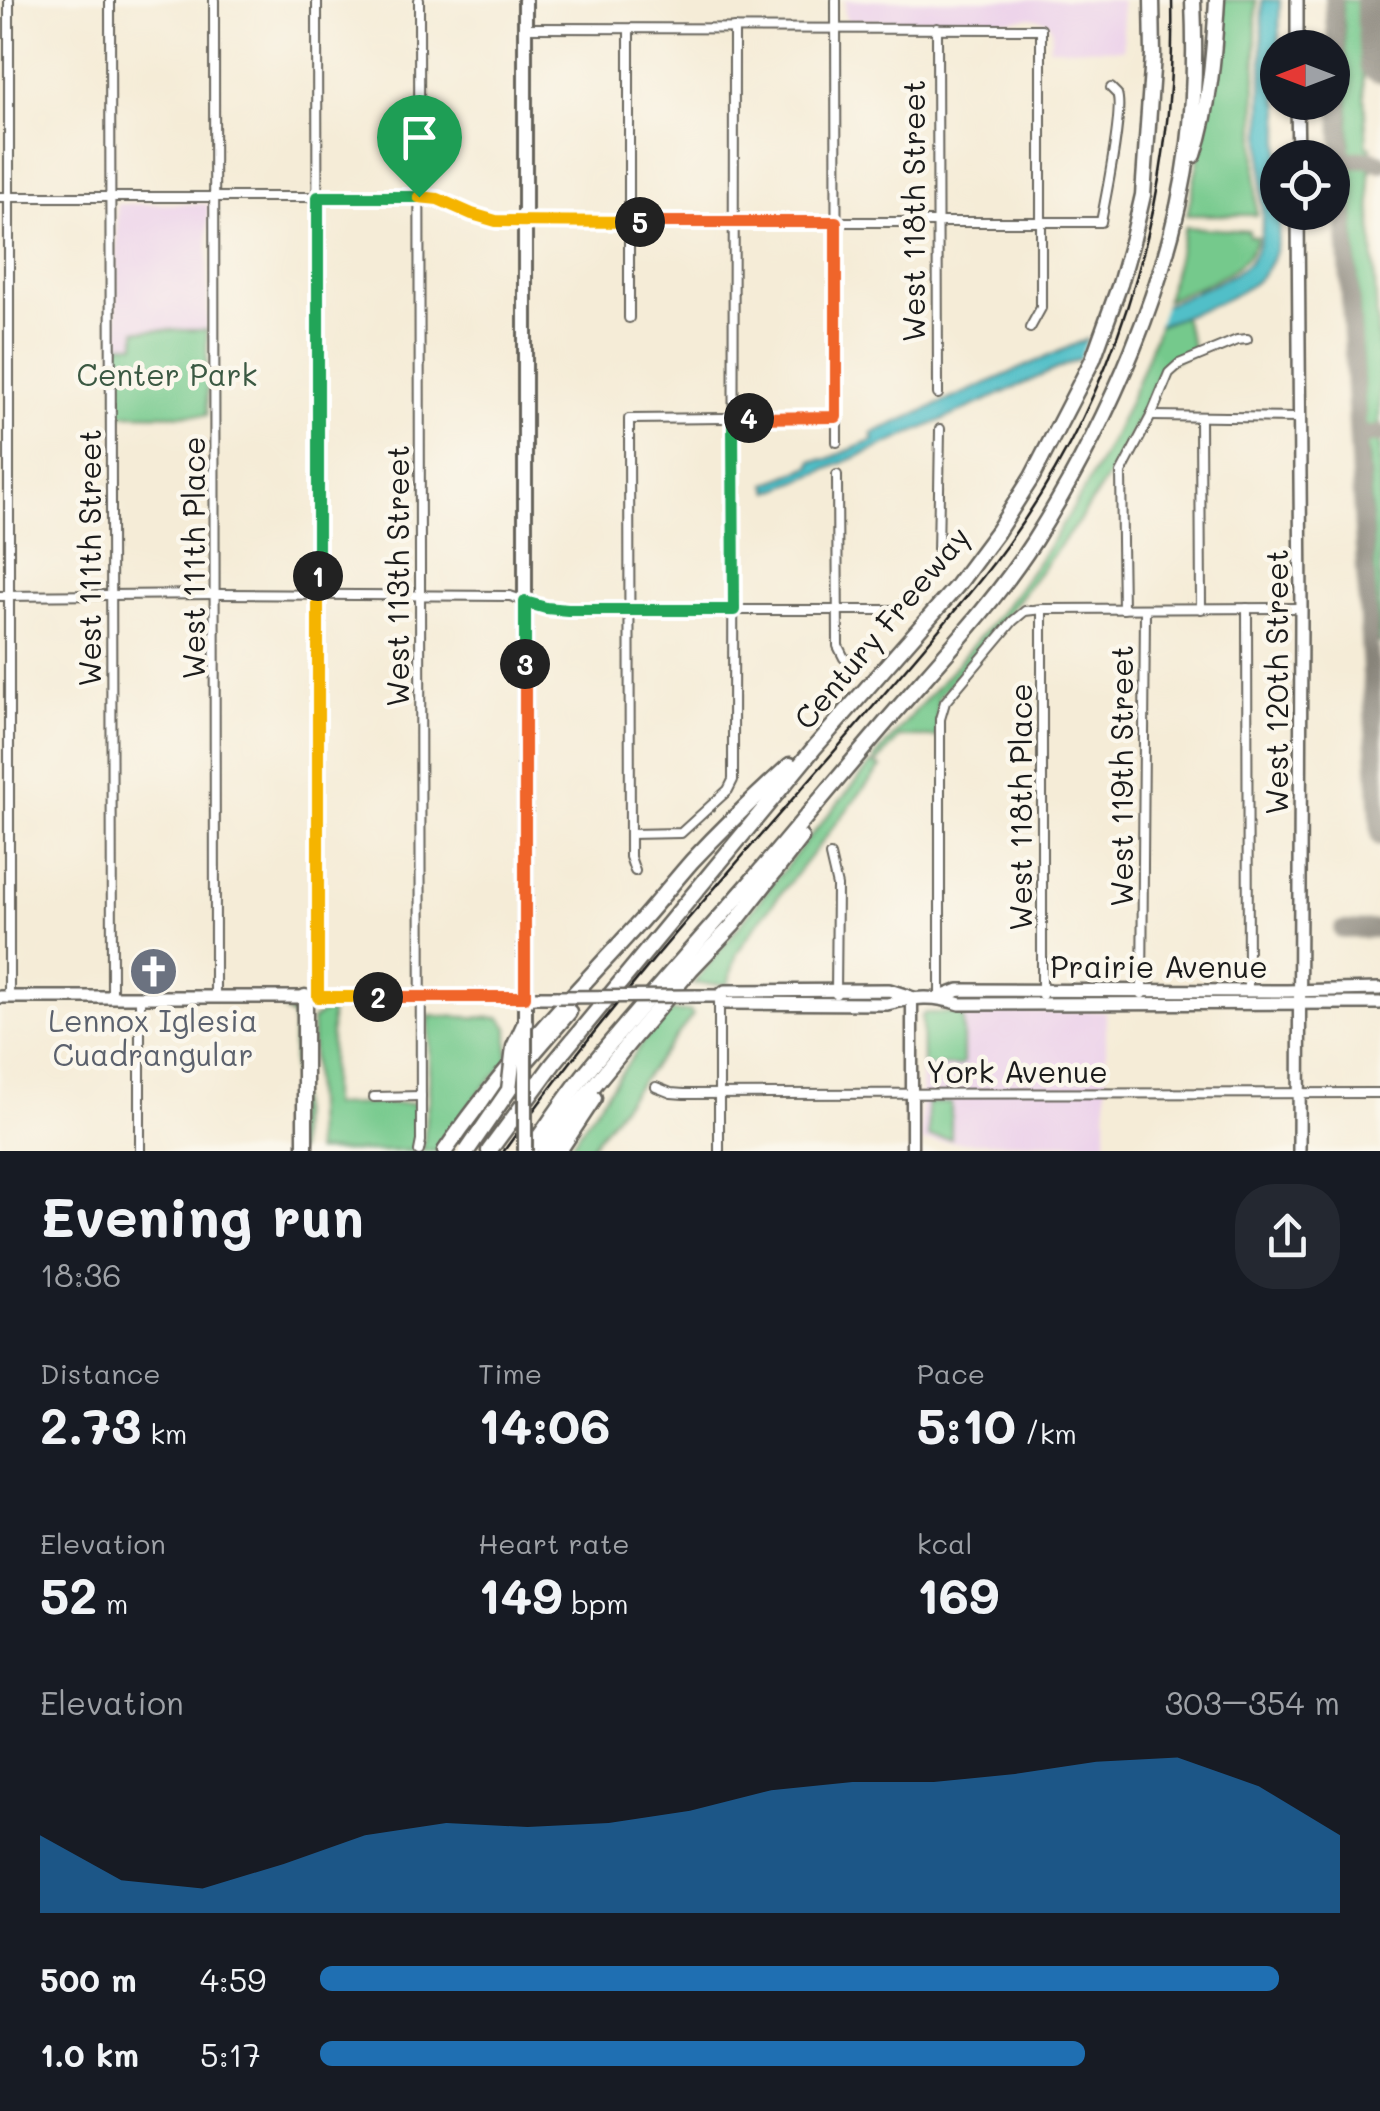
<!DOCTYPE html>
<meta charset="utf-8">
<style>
body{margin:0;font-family:Mali,sans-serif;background:#242831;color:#f1f3f6;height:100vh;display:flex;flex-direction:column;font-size:38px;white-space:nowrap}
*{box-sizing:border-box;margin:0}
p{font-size:32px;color:#9ea1a6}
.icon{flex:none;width:55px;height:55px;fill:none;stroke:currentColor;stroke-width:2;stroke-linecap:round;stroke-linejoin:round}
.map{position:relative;height:1151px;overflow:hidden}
.panel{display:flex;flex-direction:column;background:#171b24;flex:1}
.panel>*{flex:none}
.needle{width:65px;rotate:270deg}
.buttons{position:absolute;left:1260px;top:30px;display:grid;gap:20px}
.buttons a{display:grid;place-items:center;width:90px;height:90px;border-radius:50%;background:#171b24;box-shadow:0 2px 8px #0004;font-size:50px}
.pin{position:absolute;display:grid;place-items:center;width:85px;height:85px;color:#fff;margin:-102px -42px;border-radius:50% 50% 50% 0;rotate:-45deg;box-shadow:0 0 10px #0007}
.pin .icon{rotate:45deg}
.km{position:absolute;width:50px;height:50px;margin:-25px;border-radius:50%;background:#222;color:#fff;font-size:28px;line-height:50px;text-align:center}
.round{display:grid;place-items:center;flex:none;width:105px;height:105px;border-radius:40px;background:#242831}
.head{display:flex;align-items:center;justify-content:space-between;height:170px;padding:0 40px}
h1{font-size:55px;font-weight:800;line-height:75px}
.metrics{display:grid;grid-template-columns:repeat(3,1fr);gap:15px;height:170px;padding:10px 40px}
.metrics div{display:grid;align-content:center}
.metrics b{font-size:50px;font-weight:800}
.metrics small{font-size:28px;font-weight:400}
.metrics p{font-size:28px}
.chart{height:280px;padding:20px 40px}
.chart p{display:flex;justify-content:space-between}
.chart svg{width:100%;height:180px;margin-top:10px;fill:#1f6fb2;opacity:.7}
ul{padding:0 40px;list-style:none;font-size:32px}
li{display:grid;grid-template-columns:160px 120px 1fr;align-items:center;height:75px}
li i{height:25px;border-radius:12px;background:#1f6fb2}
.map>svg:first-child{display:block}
</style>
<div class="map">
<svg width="1380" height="1151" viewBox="0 0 1380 1151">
<rect width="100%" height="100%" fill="#fbf7ec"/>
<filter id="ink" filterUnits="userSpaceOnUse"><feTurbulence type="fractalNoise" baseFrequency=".01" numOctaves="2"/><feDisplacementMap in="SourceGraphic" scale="20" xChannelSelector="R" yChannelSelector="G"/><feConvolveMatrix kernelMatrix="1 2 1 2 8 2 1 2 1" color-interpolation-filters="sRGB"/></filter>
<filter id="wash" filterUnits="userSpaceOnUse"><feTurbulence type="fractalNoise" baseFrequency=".0048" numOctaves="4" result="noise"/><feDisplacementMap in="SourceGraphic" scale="40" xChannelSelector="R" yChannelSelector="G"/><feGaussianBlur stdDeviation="2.25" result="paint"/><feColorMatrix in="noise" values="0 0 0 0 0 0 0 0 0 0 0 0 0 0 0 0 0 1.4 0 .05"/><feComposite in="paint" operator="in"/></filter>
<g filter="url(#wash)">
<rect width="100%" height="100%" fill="#f5ecd7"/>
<!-- built -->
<g fill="#ecd1ea">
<polygon points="845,0 1121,0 1124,49 1049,48 1052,32 1051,26 1047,21 1031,17 1012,20 848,21 845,15"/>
<polygon points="117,204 208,204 207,330 137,330 136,344 117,344"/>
<polygon points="1106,1011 1106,1143 921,1142 921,1013"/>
</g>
<!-- green -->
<g fill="#75c98c" stroke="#487254" stroke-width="2.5">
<polygon points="1223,0 1256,0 1256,215 1187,215 1207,119"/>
<polygon points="1342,0 1359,0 1367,146 1371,147 1370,152 1365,155 1353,154 1347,147 1350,144"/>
<polygon points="1367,165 1372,171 1369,172 1380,373 1379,429 1367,428 1363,422 1365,418 1352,177 1349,176 1351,168"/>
<path d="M1185,227L1249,231V236L1257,237C1248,274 1198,286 1166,300Z"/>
<path d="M1183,316L1194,351L1162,366L1145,406L1113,469L1079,521L983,645L938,698L937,737H900L877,763L874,759C921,703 975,647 1018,589C1078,509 1127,421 1158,326Z"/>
<polygon points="136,330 207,330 207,415 117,414 117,344 136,344"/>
<polygon points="1380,439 1380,643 1375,638 1377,634 1368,451 1365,449 1369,441"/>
<polygon points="872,763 881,767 756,925 737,953 728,984 693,984 807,840"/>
<polygon points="331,1011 331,1105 416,1103 416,1137 413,1151 315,1151 312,1020 322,1013"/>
<polygon points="690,1011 693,1015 591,1146 589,1151 566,1151 664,1012"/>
<polygon points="286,1012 299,1012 298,1151 293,1151 293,1017"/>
<polygon points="925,1013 959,1013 963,1017 963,1063 960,1066 925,1066 923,1064 922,1016"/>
<path d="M429,1016L501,1018L508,1028V1061L482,1089L438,1151H422C427,1135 423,1115 429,1101Z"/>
<polygon points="927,1103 951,1103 951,1139 929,1137"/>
</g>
<!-- water -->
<path fill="#51bfc8" stroke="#366e72" stroke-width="2.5" d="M1262,0H1280L1278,102L1280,103V157L1278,158V212L1280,213C1280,238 1276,265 1255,282C1230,303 1168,320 1136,334C1014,387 894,444 770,492L767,484L811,466L812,461L828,459L874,440L872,434L875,432L1213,284C1242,270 1256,265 1262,230Z"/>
<!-- pier -->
<polygon fill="#f5ecd7" points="1166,300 1156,331 1078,365 1090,333"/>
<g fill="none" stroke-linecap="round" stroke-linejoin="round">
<!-- taxiway -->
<g stroke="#88847a" stroke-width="18">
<polyline points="1333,0 1380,837"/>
<path d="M1342,169L1344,163C1354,158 1371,157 1380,163"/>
<polyline points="1358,444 1362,436 1380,434"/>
<polyline points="1342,930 1380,929"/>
</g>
<!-- runway -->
<polyline stroke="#88847a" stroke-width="42" points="1376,0 1380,62"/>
</g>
</g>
<g filter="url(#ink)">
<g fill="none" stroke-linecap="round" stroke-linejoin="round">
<defs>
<g id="minor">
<polyline points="110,0 112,997"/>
<polyline points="214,0 215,997"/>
<polyline points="317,0 319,997"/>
<polyline points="836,0 837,442"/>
<polyline points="525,28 1041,29 1041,308 1030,328"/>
<polyline points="937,28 938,394"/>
<path d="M0,197H419C451,200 477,220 510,222H1101C1105,201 1124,109 1117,94C1115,92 1113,90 1111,88"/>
<polyline points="629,318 629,29"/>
<polyline points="1151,416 1299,418"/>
<polyline points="1200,417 1201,609"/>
<polyline points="837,475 838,646 844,658"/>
<polyline points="0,596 216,594 510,596 546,608 567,610 894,610 899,608 932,572 938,555 940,429"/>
<polyline points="1247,608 1248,991"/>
<polyline points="1123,609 1121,473 1151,416 1169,373 1179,364 1237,340 1247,339"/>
<polyline points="630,834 681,833 728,790 733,780 734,28"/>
<polyline points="830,856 837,886 836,994"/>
<polyline points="635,871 630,857 629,419 836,417"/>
<polyline points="1142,994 1145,609"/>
<polyline points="1042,995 1042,609"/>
<polyline points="719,996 719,1151"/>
<polyline points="9,997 9,0"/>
<polyline points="140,997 140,1151"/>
<polyline points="940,997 940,719 945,702 1013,621 1025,611 1042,609 1301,608"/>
<polyline points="656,1087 671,1093 684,1094 1380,1093"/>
<polyline points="374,1097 421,1096"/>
<polyline points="419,1151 421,1141 419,0"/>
</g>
<polyline id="tertiary" points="912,1151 912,997"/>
<g id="secondary">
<polyline points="1297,0 1297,48"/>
<polyline points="1297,102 1298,158"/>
<polyline points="1298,212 1301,608 1299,1151"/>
<polyline points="695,996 719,996 725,991 889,990 908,996"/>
<path d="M719,996L725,1003L887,1004C914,997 934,995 960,1004L1380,1003"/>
<polyline points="0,997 557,997"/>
<polyline points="941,997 959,990 1287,991 1380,989"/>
</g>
<polyline id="primary" points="525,0 525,1023"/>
<g id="motorway">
<path d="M1194,155C1210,106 1214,51 1217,0"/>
<polyline points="485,1109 569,1012"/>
<polyline points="305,1151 305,997"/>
<path d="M445,1151C498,1073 563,1006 627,936C650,912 670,886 692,861C723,828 756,796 790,765"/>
<polyline points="489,1151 553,1064 815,747 956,587 997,532 1032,477 1093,359 1120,284 1133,238 1143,195 1153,55 1152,0"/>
<path d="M529,1151C548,1125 566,1097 587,1071C639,1007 695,946 750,883C794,832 837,779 881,728C933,667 991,608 1034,541C1107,425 1172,280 1189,143C1195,95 1195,48 1193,0"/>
<polyline points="545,1151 572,1112 632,1039 691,969 733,925 801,838"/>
<polyline points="559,1151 594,1098"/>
</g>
</defs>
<!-- minor casing -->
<use href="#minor" stroke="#68655d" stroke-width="12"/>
<!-- tertiary casing -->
<use href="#tertiary" stroke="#68655d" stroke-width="15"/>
<!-- secondary casing -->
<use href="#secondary" stroke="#68655d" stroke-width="16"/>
<!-- primary casing -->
<use href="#primary" stroke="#68655d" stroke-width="18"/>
<!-- motorway casing -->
<use href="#motorway" stroke="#68655d" stroke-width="19"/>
<!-- minor -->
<use href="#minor" stroke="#fff" stroke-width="8"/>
<!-- tertiary -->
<use href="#tertiary" stroke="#fff" stroke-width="10"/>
<!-- secondary -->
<use href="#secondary" stroke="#fff" stroke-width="11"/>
<!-- primary -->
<use href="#primary" stroke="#fff" stroke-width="12"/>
<!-- motorway -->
<use href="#motorway" stroke="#fff" stroke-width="14"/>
<!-- tram -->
<path stroke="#1c1c1c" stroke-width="2.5" d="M504,1151C648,949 824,772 981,579C1112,415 1177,209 1172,0"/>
<defs>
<polyline id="secondary-bridge" points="557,997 695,996"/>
<polyline id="primary-bridge" points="525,1151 525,1024"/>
<polyline id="motorway-bridge" points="467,1151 509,1090 514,1047 525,1023"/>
</defs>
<!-- secondary-bridge casing -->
<use href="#secondary-bridge" stroke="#68655d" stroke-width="16" stroke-linecap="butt"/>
<!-- primary-bridge casing -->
<use href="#primary-bridge" stroke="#68655d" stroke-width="18" stroke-linecap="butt"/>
<!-- motorway-bridge casing -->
<use href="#motorway-bridge" stroke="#68655d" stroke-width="19" stroke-linecap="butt"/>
<!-- secondary-bridge -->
<use href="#secondary-bridge" stroke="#fff" stroke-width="11"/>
<!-- primary-bridge -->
<use href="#primary-bridge" stroke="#fff" stroke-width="12"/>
<!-- motorway-bridge -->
<use href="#motorway-bridge" stroke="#fff" stroke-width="14"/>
</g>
</g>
<g fill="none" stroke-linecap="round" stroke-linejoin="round" filter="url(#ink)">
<defs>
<polyline id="split-1" points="318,576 318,197 419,197"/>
<polyline id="split-2" points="318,576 318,997 378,997"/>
<polyline id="split-3" points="378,997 525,997 525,664"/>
<polyline id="split-4" points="525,664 525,602 546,608 568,610 734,610 733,418 749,418"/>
<polyline id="split-5" points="640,222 836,222 836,417 749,418"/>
<polyline id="split-6" points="419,197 438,199 472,214 496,221 640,222"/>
</defs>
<!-- split-1 casing -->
<use href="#split-1" stroke="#fff" stroke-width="20"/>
<!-- split-2 casing -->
<use href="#split-2" stroke="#fff" stroke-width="20"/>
<!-- split-3 casing -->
<use href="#split-3" stroke="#fff" stroke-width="20"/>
<!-- split-4 casing -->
<use href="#split-4" stroke="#fff" stroke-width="20"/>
<!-- split-5 casing -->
<use href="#split-5" stroke="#fff" stroke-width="20"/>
<!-- split-6 casing -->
<use href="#split-6" stroke="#fff" stroke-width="20"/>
<!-- split-1 -->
<use href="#split-1" stroke="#22a559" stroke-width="12"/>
<!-- split-2 -->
<use href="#split-2" stroke="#f5b400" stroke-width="12"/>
<!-- split-3 -->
<use href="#split-3" stroke="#f0652b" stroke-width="12"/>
<!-- split-4 -->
<use href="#split-4" stroke="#22a559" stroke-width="12"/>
<!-- split-5 -->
<use href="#split-5" stroke="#f0652b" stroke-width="12"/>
<!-- split-6 -->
<use href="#split-6" stroke="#f5b400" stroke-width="12"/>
</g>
<!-- icons -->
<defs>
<symbol id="church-disc" viewBox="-11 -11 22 22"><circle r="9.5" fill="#6b7280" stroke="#fbf7ec"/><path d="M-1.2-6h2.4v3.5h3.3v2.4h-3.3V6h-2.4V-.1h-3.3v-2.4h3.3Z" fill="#fff"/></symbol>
</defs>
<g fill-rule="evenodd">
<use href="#church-disc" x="126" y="944" width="55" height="55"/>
</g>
<g text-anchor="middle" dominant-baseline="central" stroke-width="9" stroke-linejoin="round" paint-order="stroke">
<!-- street labels -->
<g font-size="30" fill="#1c1c1c" stroke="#fbf7ec">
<text transform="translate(913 211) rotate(-90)">West 118th Street</text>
<text transform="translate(89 558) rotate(-90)">West 111th Street</text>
<text transform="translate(193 558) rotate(-90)">West 111th Place</text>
<text transform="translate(397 576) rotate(-90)">West 113th Street</text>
<text transform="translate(881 627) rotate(-50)">Century Freeway</text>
<text transform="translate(1276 682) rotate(-90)">West 120th Street</text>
<text transform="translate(1121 776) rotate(-90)">West 119th Street</text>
<text transform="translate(1020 807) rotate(-90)">West 118th Place</text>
<text x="1159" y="966">Prairie Avenue</text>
<text x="1017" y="1071">York Avenue</text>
</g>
<!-- park labels -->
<g font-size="30" fill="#3b5943" stroke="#fbf7ec">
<text x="167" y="374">Center Park</text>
</g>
<!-- worship labels -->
<g font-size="30" fill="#5b616d" stroke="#fbf7ec">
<text x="153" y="1020">Lennox Iglesia<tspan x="153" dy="34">Cuadrangular</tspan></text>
</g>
</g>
</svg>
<div class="buttons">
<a><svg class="needle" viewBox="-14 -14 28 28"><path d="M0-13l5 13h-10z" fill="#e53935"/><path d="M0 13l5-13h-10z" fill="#9ea1a6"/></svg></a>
<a><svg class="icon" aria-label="locate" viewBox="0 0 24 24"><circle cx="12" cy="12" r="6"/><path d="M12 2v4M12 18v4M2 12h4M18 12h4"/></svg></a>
</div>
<div class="pin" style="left:419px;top:197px;background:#1e9e55"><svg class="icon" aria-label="arrive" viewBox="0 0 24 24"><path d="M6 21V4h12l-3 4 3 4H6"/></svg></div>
<b class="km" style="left:318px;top:576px">1</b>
<b class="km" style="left:378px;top:997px">2</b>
<b class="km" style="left:525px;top:664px">3</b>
<b class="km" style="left:749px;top:418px">4</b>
<b class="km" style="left:640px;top:222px">5</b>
</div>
<section class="panel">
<div class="head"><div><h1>Evening run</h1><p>18:36</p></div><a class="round"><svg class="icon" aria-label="share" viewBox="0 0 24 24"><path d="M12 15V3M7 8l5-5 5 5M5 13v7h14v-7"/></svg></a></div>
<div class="metrics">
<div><p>Distance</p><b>2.73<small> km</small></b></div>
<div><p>Time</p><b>14:06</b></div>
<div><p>Pace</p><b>5:10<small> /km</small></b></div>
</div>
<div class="metrics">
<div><p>Elevation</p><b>52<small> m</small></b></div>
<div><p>Heart rate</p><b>149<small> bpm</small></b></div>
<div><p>kcal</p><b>169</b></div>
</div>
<div class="chart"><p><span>Elevation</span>303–354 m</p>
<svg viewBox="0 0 160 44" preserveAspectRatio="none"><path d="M0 44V25L10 36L20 38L30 32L40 25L50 22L60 23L70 22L80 19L90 14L100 12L110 12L120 10L130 7L140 6L150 13L160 25V44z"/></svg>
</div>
<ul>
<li><b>500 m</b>4:59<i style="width:94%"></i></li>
<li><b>1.0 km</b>5:17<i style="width:75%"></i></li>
</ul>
</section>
